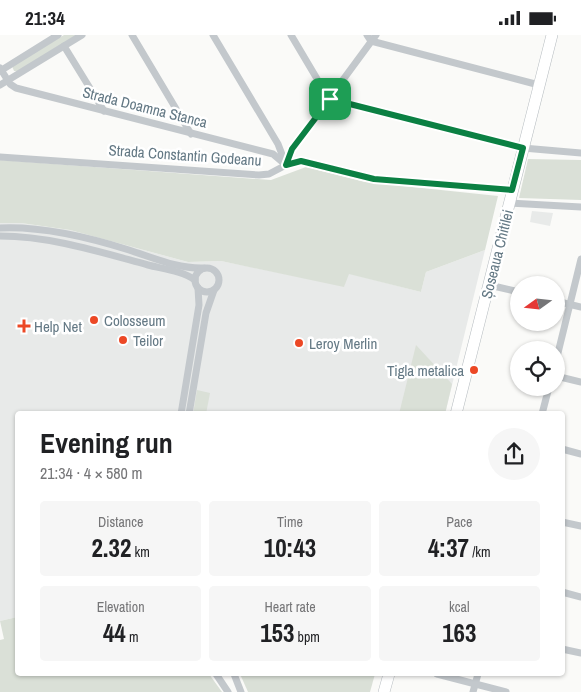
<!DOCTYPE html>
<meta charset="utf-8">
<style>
body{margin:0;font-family:"Archivo Narrow",sans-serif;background:#f6f6f6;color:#202124;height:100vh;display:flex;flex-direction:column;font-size:19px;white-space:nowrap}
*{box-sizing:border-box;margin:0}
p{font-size:16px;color:#757577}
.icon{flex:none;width:28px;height:28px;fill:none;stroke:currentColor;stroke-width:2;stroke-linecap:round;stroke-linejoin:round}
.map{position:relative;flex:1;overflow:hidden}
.panel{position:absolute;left:15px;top:376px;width:550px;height:265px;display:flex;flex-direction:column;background:#fff;border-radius:5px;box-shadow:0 1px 4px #0004}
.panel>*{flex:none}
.needle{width:32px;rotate:255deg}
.buttons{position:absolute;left:510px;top:241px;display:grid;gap:10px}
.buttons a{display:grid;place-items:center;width:55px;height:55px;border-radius:50%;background:#fff;box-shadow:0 1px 4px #0004;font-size:25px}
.pin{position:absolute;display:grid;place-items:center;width:42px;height:42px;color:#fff;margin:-21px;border-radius:10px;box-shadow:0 2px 8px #0006}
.round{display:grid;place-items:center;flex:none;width:52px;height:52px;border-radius:26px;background:#f6f6f6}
.headline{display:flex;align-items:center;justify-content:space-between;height:85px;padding:0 25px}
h1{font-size:28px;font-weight:700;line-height:38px}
.figures{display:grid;grid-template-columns:repeat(3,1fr);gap:8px;height:85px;padding:5px 25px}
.figures div{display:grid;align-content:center;border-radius:5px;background:#f6f6f6;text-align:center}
.figures b{font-size:25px;font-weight:700}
.figures small{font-size:14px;font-weight:400}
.figures p{font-size:14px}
.status{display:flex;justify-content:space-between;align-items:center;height:35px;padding:0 25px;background:#fff;direction:ltr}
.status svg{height:14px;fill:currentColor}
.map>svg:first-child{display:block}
</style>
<div class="status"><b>21:34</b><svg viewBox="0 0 49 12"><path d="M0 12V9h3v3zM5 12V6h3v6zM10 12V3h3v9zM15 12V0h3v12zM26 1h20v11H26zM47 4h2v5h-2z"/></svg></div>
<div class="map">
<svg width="581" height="657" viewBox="0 0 581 657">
<rect width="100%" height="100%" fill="#fafaf8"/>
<!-- built -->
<g fill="#e8eae9">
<polygon points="532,176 553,178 550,191 530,187"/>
<polygon points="0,188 21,188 70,195 188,227 221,226 344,251 348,238 421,257 426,237 485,215 445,379 18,379 17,582 0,586"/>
</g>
<!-- green -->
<g fill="#dae0d7">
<polygon points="64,0 77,0 18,36 14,36 12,31"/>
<polygon points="528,124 581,125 581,165 519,163"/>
<polygon points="0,125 271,145 306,132 365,147 498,161 485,215 426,237 421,257 349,239 344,252 221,226 188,227 70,195 21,188 0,188"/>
<polygon points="416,310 452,349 445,379 399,379"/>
<polygon points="197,355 210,358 206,379 193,379"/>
<polygon points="17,582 18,639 209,639 222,657 0,657 0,605 4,604 0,586"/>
<polygon points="240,639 375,639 370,657 248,657"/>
</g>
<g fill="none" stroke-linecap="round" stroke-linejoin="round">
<defs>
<g id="primary">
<polyline points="456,379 552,0"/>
<polyline points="384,657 389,639"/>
</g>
</defs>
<!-- primary casing -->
<use href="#primary" stroke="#b6bcc0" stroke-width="12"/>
<!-- minor -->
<g stroke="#c3c8cc" stroke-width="7">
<polyline points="132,0 191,99"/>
<polyline points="213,0 278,109 286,130"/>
<polyline points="291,0 329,64 523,113 581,118"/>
<polyline points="367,0 371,6 539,50"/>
<polyline points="64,11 104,76"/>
<polyline points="0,33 10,49 16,53 273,119 286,130"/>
<polyline points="0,36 58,0"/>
<polyline points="0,50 82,0"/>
<polyline points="0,122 259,140 269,139 286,130 301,126 374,144 512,155"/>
<polyline points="286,130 292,114 376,0"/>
<polyline points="509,168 581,172"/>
<path d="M0,193C41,191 91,203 129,215C154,223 178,234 204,233"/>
<path d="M0,201C50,201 100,217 148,230C164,234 182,236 195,245"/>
<circle cx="207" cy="245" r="12"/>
<polyline points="489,250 519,257"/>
<polyline points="556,266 581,272"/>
<polyline points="556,326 581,224"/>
<polyline points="556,341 581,347"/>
<polyline points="181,379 199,270 198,253"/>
<polyline points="189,379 206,278 214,255"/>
<polyline points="542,379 549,352"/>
<polyline points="562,414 581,419"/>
<polyline points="562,487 581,491"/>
<polyline points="562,557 581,562"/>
<polyline points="562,614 581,618"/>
<polyline points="216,639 228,657"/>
<polyline points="234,639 241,657"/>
<polyline points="437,639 506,657"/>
<polyline points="473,657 478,639"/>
</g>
<!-- primary -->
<use href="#primary" stroke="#fff" stroke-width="11"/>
</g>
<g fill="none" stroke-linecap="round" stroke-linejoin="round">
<defs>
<polygon id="route" points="330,64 523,113 512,155 374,144 301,126 286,130 292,114"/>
</defs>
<!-- route casing -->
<use href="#route" stroke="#fff" stroke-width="10"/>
<!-- route -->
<use href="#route" stroke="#0b8043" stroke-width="6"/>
</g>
<!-- markers -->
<g fill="#ec4825" stroke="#fff" stroke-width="2">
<circle cx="94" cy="285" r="5"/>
<path d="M21.5 283.5h5v5h5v5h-5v5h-5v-5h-5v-5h5z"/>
<circle cx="123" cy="305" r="5"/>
<circle cx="299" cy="308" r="5"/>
<circle cx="474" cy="335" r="5"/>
</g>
<g text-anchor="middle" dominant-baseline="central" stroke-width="5" stroke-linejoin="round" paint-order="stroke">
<!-- street labels -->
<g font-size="15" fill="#637884" stroke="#fff">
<text transform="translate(145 72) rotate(14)">Strada Doamna Stanca</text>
<text transform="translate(185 120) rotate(4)">Strada Constantin Godeanu</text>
<text transform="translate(497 219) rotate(-76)">Șoseaua Chitilei</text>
</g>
<!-- poi labels -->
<g font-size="15" fill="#637884" stroke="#fff" text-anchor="start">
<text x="104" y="285">Colosseum</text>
<text x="34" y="291">Help Net</text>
<text x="133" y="305">Teilor</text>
<text x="309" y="308">Leroy Merlin</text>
<text x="464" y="335" text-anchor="end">Tigla metalica</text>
</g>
</g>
</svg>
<div class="buttons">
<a><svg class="needle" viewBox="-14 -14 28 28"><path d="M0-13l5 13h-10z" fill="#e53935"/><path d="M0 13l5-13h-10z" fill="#757577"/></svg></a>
<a><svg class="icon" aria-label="locate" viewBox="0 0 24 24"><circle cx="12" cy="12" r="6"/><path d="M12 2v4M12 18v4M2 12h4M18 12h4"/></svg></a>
</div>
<div class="pin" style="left:330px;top:64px;background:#1e9e55"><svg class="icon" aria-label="arrive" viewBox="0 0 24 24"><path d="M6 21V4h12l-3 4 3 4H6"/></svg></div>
<section class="panel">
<div class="headline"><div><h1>Evening run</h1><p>21:34 · 4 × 580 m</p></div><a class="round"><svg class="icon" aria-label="share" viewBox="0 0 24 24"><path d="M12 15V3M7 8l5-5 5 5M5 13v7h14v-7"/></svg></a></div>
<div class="figures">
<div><p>Distance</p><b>2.32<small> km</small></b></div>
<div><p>Time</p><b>10:43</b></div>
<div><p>Pace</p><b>4:37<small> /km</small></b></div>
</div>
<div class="figures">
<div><p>Elevation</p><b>44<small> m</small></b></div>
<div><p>Heart rate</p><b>153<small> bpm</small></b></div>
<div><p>kcal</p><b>163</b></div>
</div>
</section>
</div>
